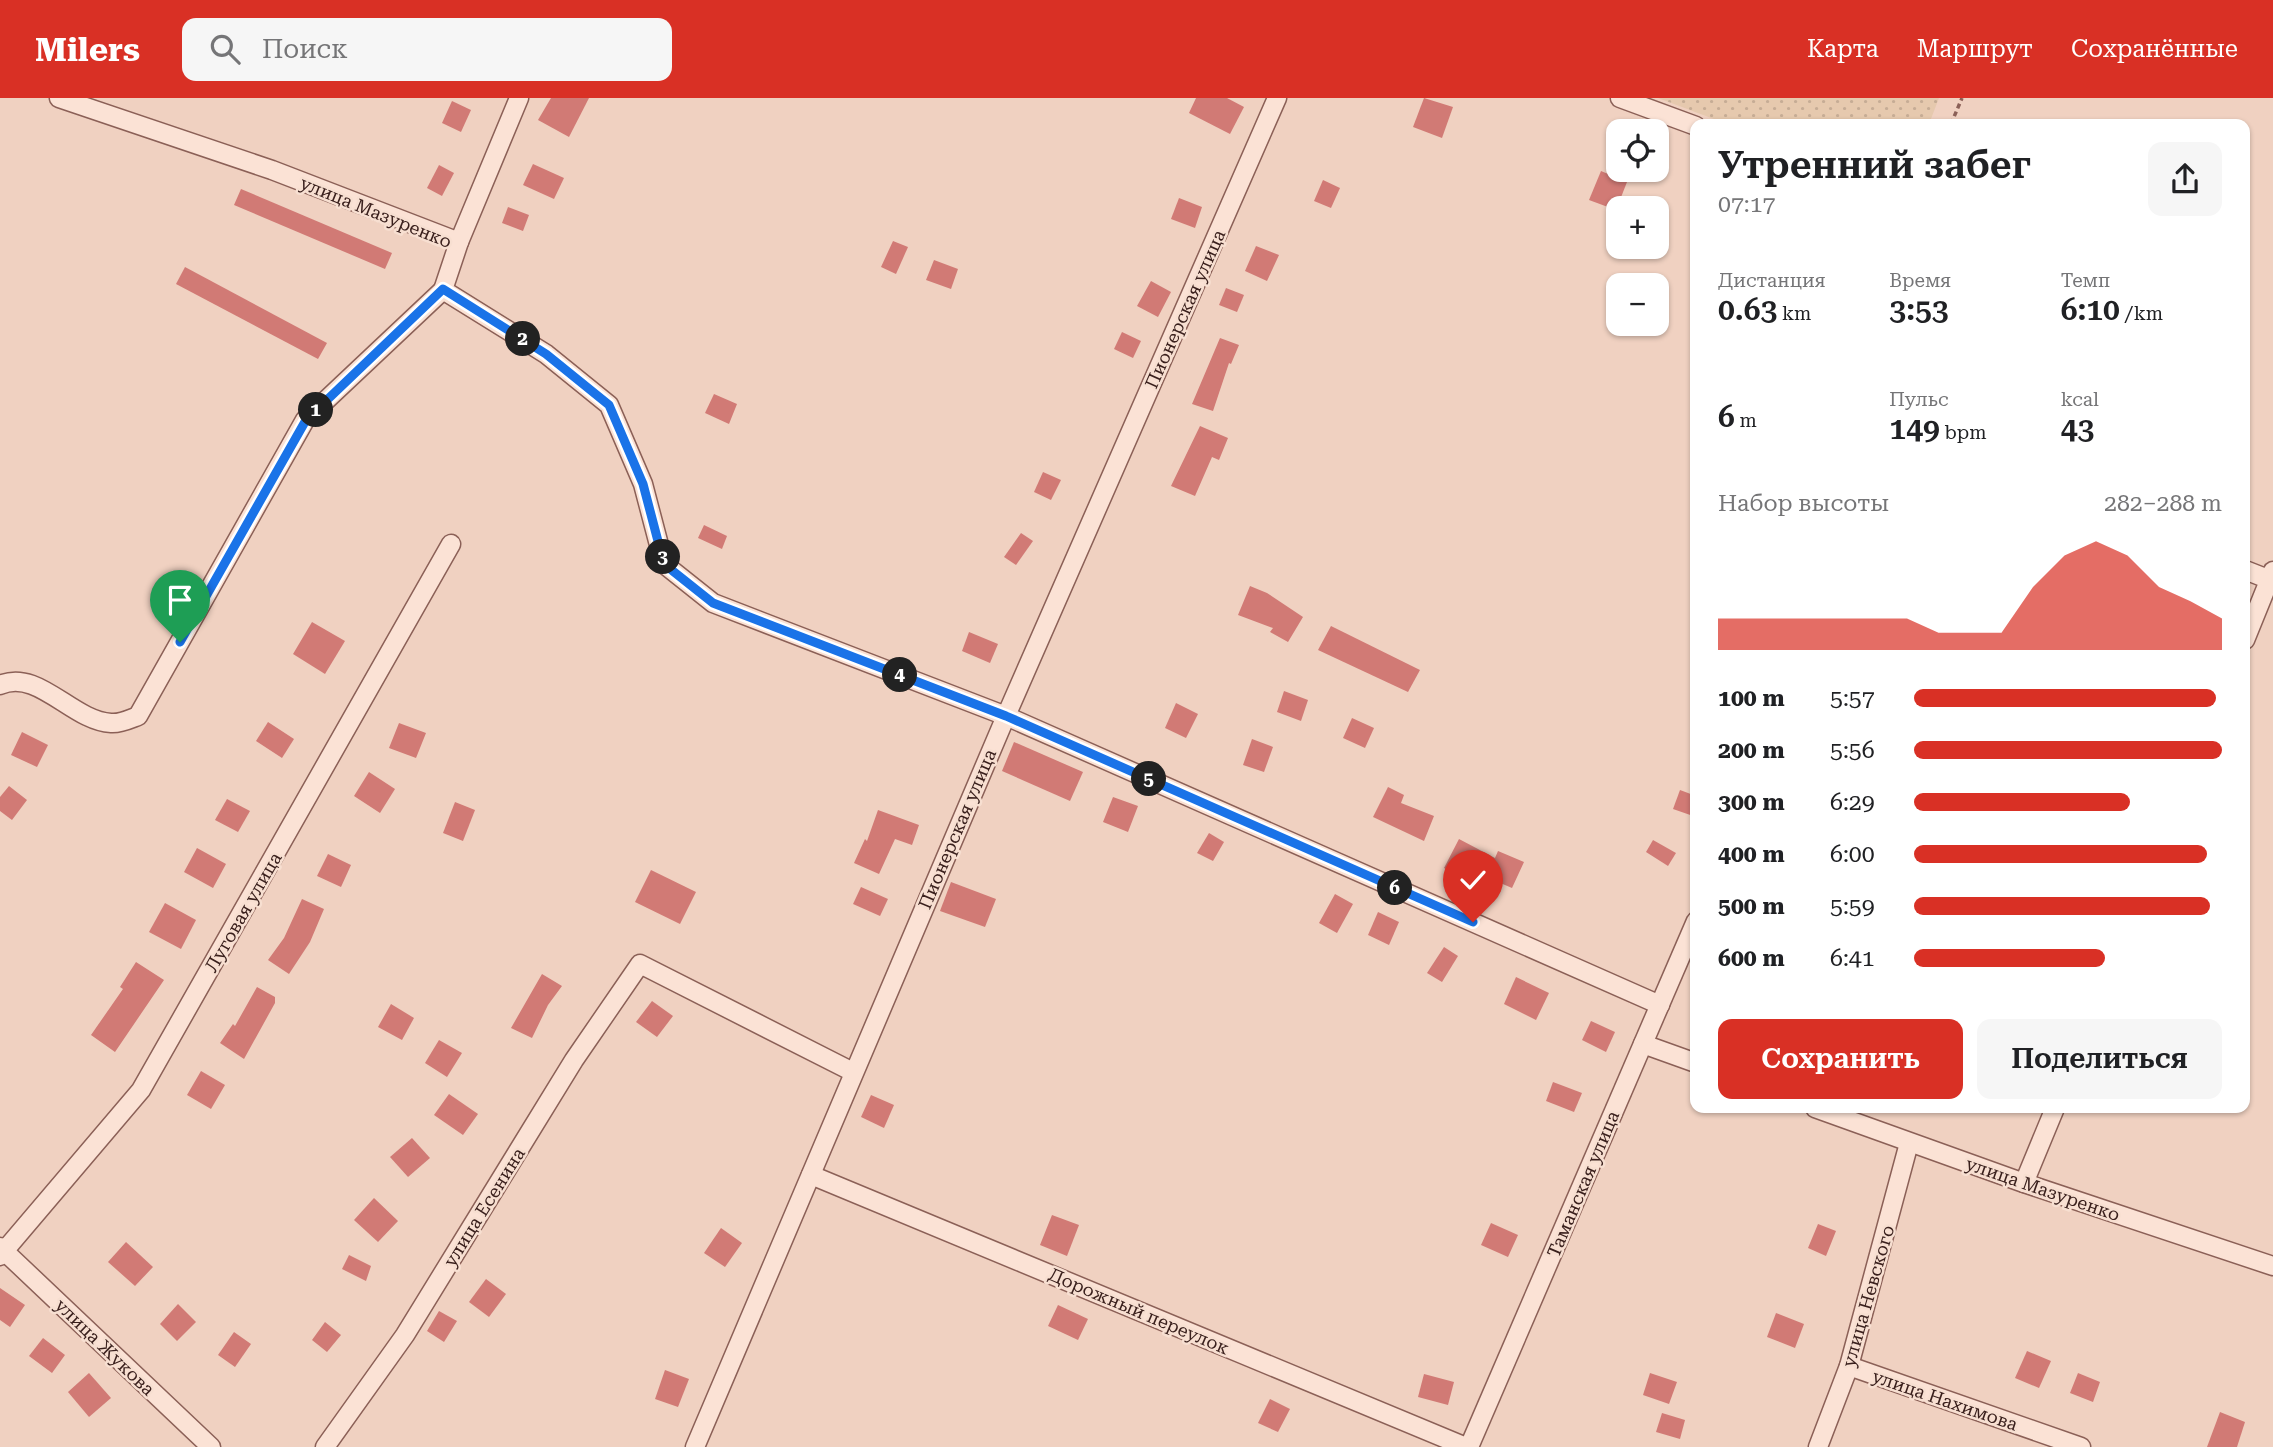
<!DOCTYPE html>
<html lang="ru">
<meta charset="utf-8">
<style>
body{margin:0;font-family:"Roboto Serif",serif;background:#f6f6f6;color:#202124;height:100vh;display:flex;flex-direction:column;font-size:26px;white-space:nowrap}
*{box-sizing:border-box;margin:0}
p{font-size:23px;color:#757577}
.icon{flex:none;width:38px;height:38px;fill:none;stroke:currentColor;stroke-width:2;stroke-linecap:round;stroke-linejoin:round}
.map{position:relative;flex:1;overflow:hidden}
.details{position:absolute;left:1690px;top:21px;width:560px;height:994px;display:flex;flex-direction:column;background:#fff;border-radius:14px;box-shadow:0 2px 5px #0004}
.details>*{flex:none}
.tools{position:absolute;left:1606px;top:21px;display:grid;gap:14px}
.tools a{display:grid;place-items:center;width:63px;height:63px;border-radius:14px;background:#fff;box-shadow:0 2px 5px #0004;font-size:35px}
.pin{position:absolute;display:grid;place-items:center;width:60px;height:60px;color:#fff;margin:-72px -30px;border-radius:50% 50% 50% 0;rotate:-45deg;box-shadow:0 0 7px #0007}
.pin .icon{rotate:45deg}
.km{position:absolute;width:35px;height:35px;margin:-18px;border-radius:50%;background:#222;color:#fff;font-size:19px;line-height:35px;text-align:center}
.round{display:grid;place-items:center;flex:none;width:74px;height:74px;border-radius:14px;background:#f6f6f6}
.headline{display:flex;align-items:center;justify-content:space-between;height:119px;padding:0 28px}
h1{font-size:38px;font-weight:600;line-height:52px}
.figures{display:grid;grid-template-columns:repeat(3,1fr);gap:10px;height:119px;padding:7px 28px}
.figures div{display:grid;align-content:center}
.figures b{font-size:30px;font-weight:600}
.figures small{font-size:19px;font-weight:400}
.figures p{font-size:19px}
.chart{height:196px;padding:14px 28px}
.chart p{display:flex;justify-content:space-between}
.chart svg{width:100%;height:126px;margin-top:7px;fill:#d93025;opacity:.7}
.action{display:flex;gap:14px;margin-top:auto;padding:14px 28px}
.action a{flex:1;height:80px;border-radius:14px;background:#d93025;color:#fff;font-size:28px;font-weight:600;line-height:80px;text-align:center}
.action a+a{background:#f6f6f6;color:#202124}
ul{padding:0 28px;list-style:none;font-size:23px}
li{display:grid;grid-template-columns:112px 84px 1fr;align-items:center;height:52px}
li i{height:18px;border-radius:9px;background:#d93025}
header{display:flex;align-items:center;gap:42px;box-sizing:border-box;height:98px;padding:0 35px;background:#d93025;color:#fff}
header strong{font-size:33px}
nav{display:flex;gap:38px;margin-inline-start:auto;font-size:24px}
.search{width:490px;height:63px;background:#f6f6f6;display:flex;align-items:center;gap:18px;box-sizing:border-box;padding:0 24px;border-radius:14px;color:#757577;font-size:26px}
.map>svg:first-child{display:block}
</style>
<header>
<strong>Milers</strong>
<div class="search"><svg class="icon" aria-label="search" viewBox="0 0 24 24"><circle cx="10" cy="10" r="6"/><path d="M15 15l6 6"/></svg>Поиск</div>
<nav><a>Карта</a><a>Маршрут</a><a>Сохранённые</a></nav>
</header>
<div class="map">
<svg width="2273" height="1349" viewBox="0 0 2273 1349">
<defs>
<pattern id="farmland-dots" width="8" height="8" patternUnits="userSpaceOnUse" patternTransform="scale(1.75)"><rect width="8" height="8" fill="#e6c9ae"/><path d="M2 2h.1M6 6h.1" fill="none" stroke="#c6ac95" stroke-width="1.8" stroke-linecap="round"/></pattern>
</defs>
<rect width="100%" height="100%" fill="#f0d1c1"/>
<!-- farmland -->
<polygon fill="url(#farmland-dots)" points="1658,0 1939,0 1929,26 1727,26"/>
<!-- building -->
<g fill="#d17a75">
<polygon points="551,0 589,0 569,39 538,22"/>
<polygon points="1196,0 1227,0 1244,9 1230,36 1189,15"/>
<polygon points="1424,0 1453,9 1442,40 1413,29"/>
<polygon points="452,3 471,12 461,34 442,25"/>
<polygon points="533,66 564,80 554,101 523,87"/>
<polygon points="439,67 454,75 442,98 427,90"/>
<polygon points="1601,73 1627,84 1616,112 1589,102"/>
<polygon points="1323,82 1340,90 1331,110 1314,103"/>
<polygon points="241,91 392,155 385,171 234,107"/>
<polygon points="1179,100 1202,109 1195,130 1171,121"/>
<polygon points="508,109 529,117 523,133 502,125"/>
<polygon points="893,143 908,149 896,176 881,169"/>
<polygon points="1256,148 1279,157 1267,183 1245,173"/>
<polygon points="934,162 958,171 951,191 926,182"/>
<polygon points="185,169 327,245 318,261 176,186"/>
<polygon points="1151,183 1171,194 1158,219 1137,208"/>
<polygon points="1226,190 1244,197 1237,214 1219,207"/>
<polygon points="1122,234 1141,243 1133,260 1114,251"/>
<polygon points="1220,240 1239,247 1231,266 1229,265 1213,313 1192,306"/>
<polygon points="714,296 737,306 729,326 705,315"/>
<polygon points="1200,328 1228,340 1219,362 1212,359 1195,398 1171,388"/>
<polygon points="1043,374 1061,382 1051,402 1034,394"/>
<polygon points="704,427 727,438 722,451 698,440"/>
<polygon points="1021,435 1033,443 1016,467 1004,459"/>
<polygon points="1250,488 1267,495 1303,519 1288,544 1270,534 1273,530 1238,517"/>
<polygon points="312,524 345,543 325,576 293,556"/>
<polygon points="1331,528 1420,572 1408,594 1318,552"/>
<polygon points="969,534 998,546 990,565 962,553"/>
<polygon points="1284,593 1308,602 1301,623 1277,614"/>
<polygon points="1176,605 1198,616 1186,640 1165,630"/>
<polygon points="1352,620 1374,630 1365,650 1343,640"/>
<polygon points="268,624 294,641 282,660 256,643"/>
<polygon points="399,625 426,635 416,660 389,650"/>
<polygon points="22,634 48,647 37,669 11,657"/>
<polygon points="1252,641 1273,649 1264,674 1243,667"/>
<polygon points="1014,644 1083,674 1070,703 1002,673"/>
<polygon points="369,674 395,691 380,715 354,698"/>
<polygon points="9,688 27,702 12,722 0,713 0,699"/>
<polygon points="1388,689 1404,697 1401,705 1434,718 1424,743 1373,719"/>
<polygon points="1680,692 1696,698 1696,719 1673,711"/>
<polygon points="1113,699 1138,708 1128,734 1103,724"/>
<polygon points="227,701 250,713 238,734 215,722"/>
<polygon points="455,704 475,712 463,743 443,735"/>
<polygon points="878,712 919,727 912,747 895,741 879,776 854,765 865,741 867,743"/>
<polygon points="1209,735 1224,744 1213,763 1197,755"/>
<polygon points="1459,741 1495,760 1498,753 1524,764 1512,790 1470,772 1465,781 1444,770"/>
<polygon points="1653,742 1676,755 1668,768 1646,754"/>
<polygon points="197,750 226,766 213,790 184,774"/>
<polygon points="328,756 351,767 341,789 317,778"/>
<polygon points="651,772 696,794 680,826 635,804"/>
<polygon points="951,784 996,801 985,829 940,813"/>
<polygon points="861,789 888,801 880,818 853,806"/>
<polygon points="1335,796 1353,806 1337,835 1319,825"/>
<polygon points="302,801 324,811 310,844 289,876 268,862 284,840"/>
<polygon points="165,805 196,822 181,851 149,834"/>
<polygon points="1378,814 1399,824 1389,847 1368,837"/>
<polygon points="1444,849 1458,858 1442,884 1427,875"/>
<polygon points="136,864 164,882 115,954 91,937 123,891 120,889"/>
<polygon points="542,876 562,888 548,907 532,940 511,930"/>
<polygon points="1516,879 1549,895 1536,922 1504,906"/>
<polygon points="257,889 275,899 275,905 244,961 220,945 233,926 235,928"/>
<polygon points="652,903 673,918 657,939 636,924"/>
<polygon points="391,906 414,920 402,942 378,929"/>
<polygon points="1591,923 1615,934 1606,954 1582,942"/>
<polygon points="439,942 462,955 447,979 425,965"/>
<polygon points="201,973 225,987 211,1011 187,997"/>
<polygon points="1553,984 1582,995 1574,1014 1546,1003"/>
<polygon points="449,996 478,1016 463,1037 434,1017"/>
<polygon points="871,997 894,1007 884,1030 861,1019"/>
<polygon points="412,1040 430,1060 408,1079 390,1059"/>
<polygon points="374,1100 398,1123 378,1144 354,1122"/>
<polygon points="1052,1117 1079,1127 1067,1158 1040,1147"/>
<polygon points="1491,1125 1518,1137 1508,1159 1481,1147"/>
<polygon points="1818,1126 1836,1133 1826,1158 1808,1150"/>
<polygon points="721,1130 742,1145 725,1169 704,1155"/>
<polygon points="126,1144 153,1169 135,1188 108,1164"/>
<polygon points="349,1157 371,1168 366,1183 342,1171"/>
<polygon points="486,1181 506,1196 489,1219 469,1204"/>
<polygon points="0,1190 25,1207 10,1229 0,1222"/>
<polygon points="178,1206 196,1224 177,1243 160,1226"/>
<polygon points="1058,1207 1088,1221 1078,1242 1048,1228"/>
<polygon points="439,1213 457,1223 444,1244 427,1233"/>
<polygon points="1776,1215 1804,1226 1795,1250 1767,1239"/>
<polygon points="325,1224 341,1237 327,1254 312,1242"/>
<polygon points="234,1234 251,1246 235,1269 218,1257"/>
<polygon points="43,1240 65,1257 52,1275 29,1258"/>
<polygon points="2027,1253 2051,1263 2039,1290 2015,1280"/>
<polygon points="665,1272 689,1281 678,1309 655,1301"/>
<polygon points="89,1275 111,1300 89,1319 68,1294"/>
<polygon points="1650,1275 1677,1284 1669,1306 1643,1297"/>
<polygon points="2078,1275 2100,1284 2093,1304 2070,1295"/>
<polygon points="1424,1276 1454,1284 1448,1307 1418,1299"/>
<polygon points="1270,1301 1290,1311 1278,1334 1258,1325"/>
<polygon points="2220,1314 2245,1324 2237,1349 2207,1349"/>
<polygon points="1662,1315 1685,1322 1680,1341 1656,1334"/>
</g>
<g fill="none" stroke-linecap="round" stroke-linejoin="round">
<defs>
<g id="minor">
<polyline points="59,0 272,72 459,144 443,192 546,256 609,307 643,386 664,466 713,505 1006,618 1660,907"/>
<polyline points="1620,0 1696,28"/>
<polyline points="459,144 519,0"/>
<polyline points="2245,472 2273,483"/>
<polyline points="2245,542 2273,473"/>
<path d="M0,587C38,570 72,623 111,625C120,626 130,621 138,618L305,322L443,192"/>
<polyline points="1643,946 1696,965"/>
<polyline points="1815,1010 2024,1085 2273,1168"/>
<polyline points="811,1077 1466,1349"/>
<polyline points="2024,1085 2055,1010"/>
<polyline points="0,1149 211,1349"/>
<polyline points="0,1158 141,992 451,446"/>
<polyline points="1849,1268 2081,1349"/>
<polyline points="325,1349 405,1237 574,962 640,866 853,974"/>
<polyline points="695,1349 1006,618 1277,0"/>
<polyline points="1469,1349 1696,823"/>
<polyline points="1818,1349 1849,1268 1909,1045"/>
</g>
</defs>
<!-- minor casing -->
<use href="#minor" stroke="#8b6057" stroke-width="21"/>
<!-- path -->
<polyline stroke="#8b6057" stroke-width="3.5" stroke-dasharray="5 3.5" stroke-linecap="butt" points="1951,26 1962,0"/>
<!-- minor -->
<use href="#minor" stroke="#fbe2d5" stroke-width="18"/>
</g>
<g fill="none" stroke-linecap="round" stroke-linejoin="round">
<defs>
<polyline id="route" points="180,544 306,322 443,191 546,256 609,307 643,386 664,466 713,505 1006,618 1473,824"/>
</defs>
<!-- route casing -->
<use href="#route" stroke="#fff" stroke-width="14"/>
<!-- route -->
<use href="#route" stroke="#1a73e8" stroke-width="9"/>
</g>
<g text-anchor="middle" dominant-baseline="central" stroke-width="5" stroke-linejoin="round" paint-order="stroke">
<!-- street labels -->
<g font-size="18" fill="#3a201d" stroke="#f7dfd1">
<text transform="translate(376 114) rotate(22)">улица Мазуренко</text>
<text transform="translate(1185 211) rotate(-66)">Пионерская улица</text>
<text transform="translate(957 731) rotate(-67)">Пионерская улица</text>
<text transform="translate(243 814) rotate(-60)">Луговая улица</text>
<text transform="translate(1583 1086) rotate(-67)">Таманская улица</text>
<text transform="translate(2043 1091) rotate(19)">улица Мазуренко</text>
<text transform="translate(484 1109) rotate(-58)">улица Есенина</text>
<text transform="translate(1868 1198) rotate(-74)">улица Невского</text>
<text transform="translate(1139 1213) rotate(23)">Дорожный переулок</text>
<text transform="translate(105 1249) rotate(44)">улица Жукова</text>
<text transform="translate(1945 1302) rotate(19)">улица Нахимова</text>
</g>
</g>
</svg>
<div class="tools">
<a><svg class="icon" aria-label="locate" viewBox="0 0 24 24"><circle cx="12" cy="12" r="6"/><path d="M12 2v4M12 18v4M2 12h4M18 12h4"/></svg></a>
<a>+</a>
<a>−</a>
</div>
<div class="pin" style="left:180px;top:544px;background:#1e9e55"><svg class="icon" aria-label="arrive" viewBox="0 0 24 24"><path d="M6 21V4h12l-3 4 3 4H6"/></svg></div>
<div class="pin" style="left:1473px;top:824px;background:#d93025"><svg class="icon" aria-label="check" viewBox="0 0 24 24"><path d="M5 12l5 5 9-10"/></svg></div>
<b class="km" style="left:316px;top:312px">1</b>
<b class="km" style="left:523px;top:241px">2</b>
<b class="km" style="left:663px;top:459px">3</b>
<b class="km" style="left:900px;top:577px">4</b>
<b class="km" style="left:1149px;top:681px">5</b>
<b class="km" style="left:1395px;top:790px">6</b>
<section class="details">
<div class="headline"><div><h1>Утренний забег</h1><p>07:17</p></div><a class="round"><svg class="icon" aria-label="share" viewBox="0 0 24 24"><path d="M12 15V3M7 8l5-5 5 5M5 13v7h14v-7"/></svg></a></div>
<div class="figures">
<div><p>Дистанция</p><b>0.63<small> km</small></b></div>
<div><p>Время</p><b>3:53</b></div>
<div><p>Темп</p><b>6:10<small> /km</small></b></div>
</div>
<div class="figures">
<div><b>6<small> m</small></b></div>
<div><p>Пульс</p><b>149<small> bpm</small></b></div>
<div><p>kcal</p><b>43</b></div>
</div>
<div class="chart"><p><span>Набор высоты</span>282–288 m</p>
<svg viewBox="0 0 160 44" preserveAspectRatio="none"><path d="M0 44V33L10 33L20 33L30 33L40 33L50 33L60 33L70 38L80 38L90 38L100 22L110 11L120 6L130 11L140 22L150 27L160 33V44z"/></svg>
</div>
<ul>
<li><b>100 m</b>5:57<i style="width:98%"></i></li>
<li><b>200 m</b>5:56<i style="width:100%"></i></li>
<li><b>300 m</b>6:29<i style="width:70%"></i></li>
<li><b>400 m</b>6:00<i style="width:95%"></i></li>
<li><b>500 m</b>5:59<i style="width:96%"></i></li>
<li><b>600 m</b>6:41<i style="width:62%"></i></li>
</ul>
<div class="action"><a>Сохранить</a><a>Поделиться</a></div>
</section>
</div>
